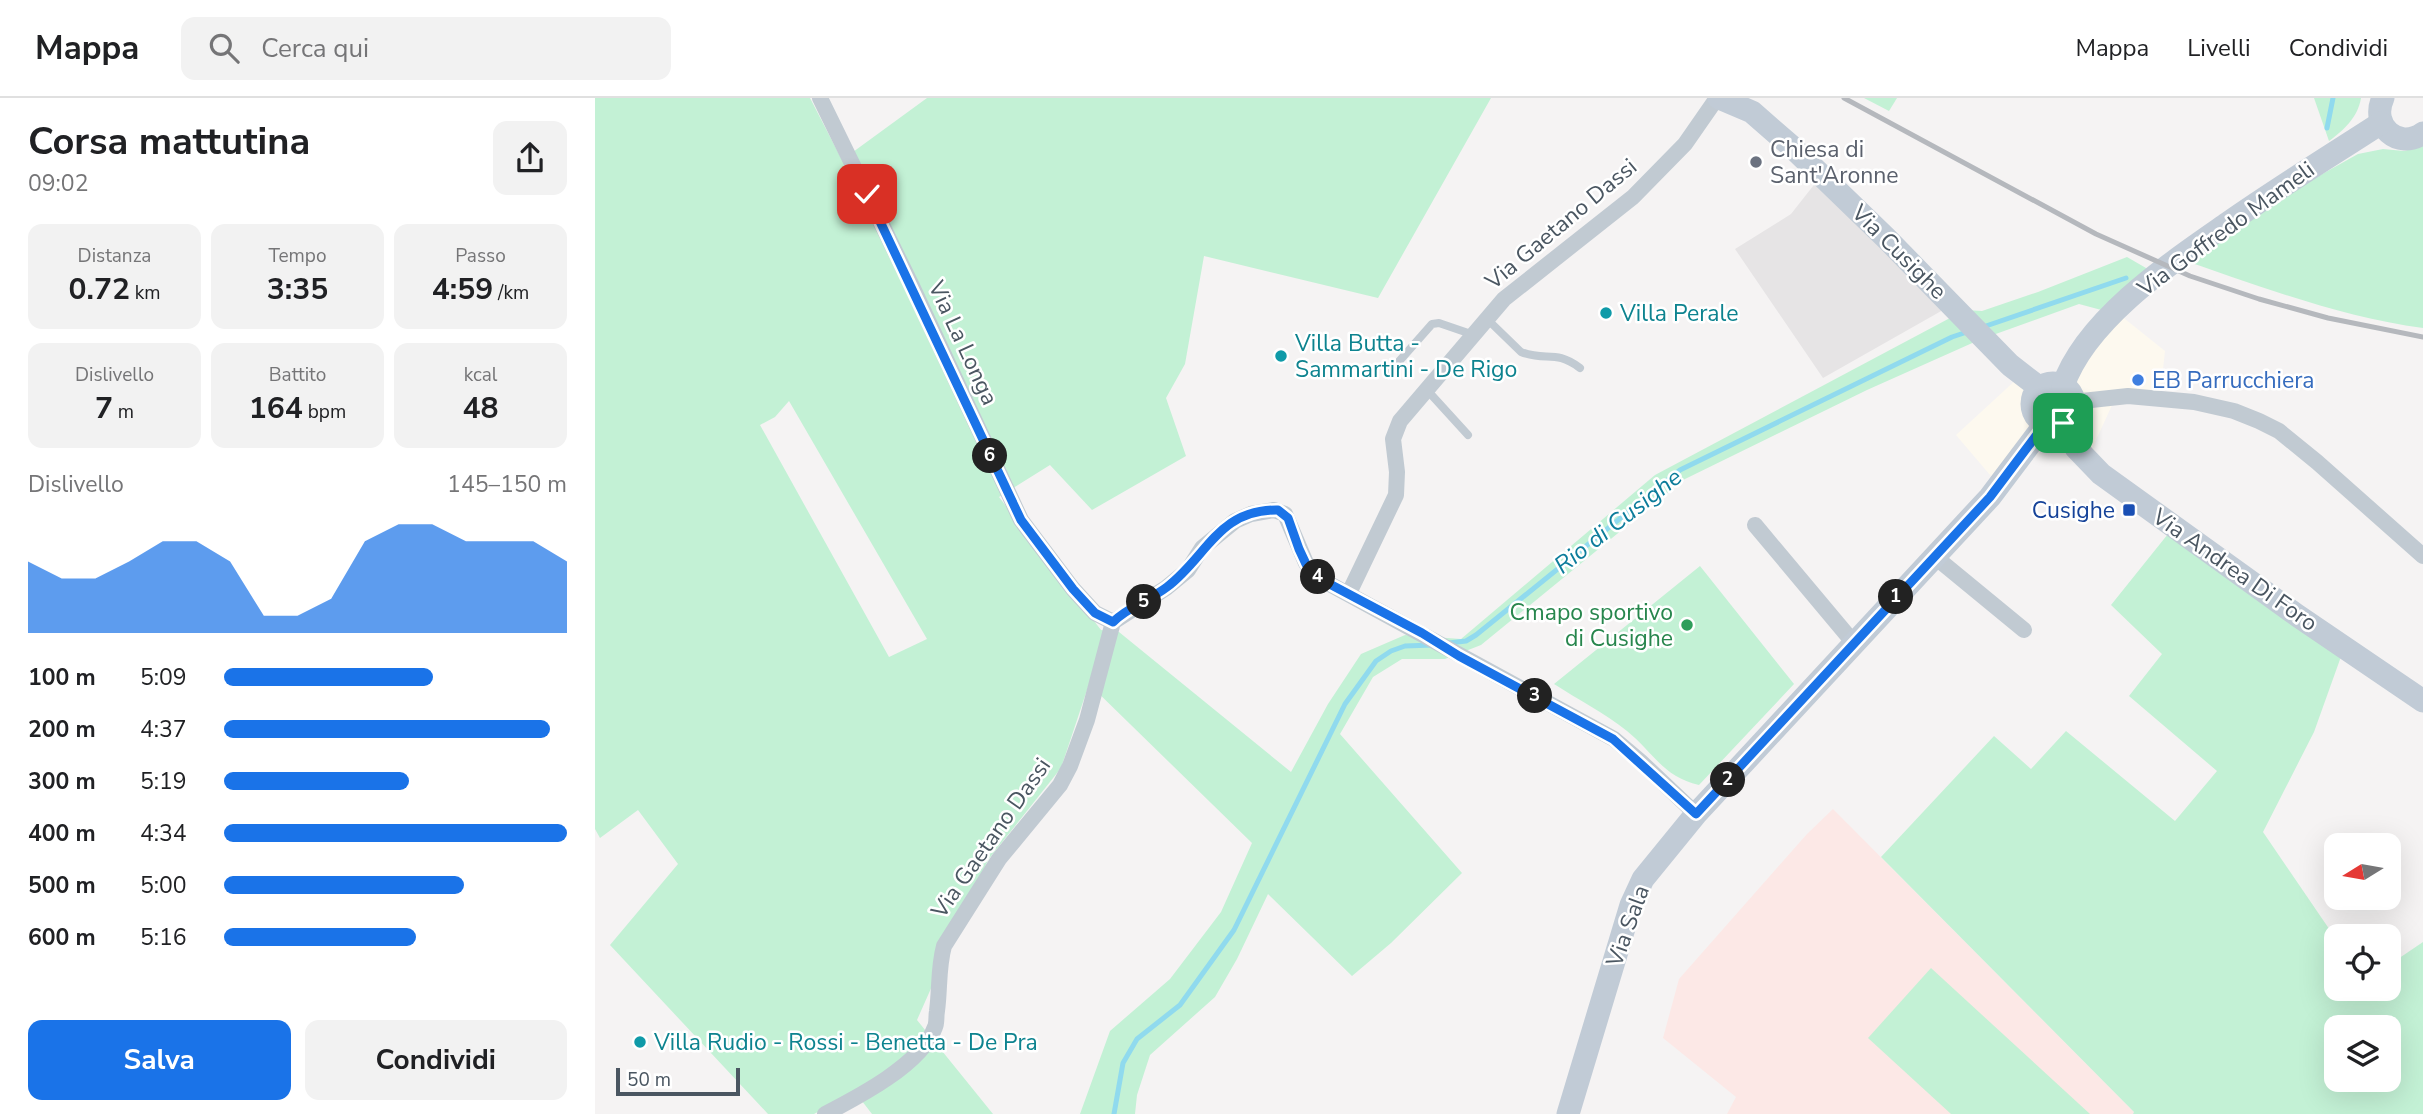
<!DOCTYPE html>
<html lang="it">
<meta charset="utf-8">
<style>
body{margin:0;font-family:"Nunito Sans",sans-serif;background:#f2f2f2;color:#202124;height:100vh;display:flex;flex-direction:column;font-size:26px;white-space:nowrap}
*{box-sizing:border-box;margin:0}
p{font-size:23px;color:#757577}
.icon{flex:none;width:38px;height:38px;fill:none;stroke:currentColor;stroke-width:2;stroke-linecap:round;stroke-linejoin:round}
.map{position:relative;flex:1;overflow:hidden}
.panel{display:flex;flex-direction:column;background:#fff;width:595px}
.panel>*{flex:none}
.needle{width:46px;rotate:259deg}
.buttons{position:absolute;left:1729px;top:735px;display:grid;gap:14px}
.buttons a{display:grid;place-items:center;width:77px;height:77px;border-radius:14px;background:#fff;box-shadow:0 7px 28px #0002;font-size:35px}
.scale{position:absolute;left:21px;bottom:18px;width:124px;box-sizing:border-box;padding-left:7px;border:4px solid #4a5661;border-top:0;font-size:19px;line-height:24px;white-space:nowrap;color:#4a5661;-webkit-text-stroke:5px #fff;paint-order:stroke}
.pin{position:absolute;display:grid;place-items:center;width:60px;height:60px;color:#fff;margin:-30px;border-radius:14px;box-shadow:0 4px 10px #0006}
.km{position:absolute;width:35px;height:35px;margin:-18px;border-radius:50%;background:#222;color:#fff;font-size:19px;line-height:35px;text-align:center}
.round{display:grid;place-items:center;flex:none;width:74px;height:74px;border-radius:14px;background:#f2f2f2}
.summary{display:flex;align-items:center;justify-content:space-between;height:119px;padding:0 28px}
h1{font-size:38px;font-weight:700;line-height:52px}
.metrics{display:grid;grid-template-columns:repeat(3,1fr);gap:10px;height:119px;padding:7px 28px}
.metrics div{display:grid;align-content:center;border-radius:14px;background:#f2f2f2;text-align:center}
.metrics b{font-size:30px;font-weight:700}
.metrics small{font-size:19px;font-weight:400}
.metrics p{font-size:19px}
.chart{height:196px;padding:14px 28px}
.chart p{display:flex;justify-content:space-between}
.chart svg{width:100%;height:126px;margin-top:7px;fill:#1a73e8;opacity:.7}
.action{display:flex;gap:14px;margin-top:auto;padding:14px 28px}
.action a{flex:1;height:80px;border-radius:14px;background:#1a73e8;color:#fff;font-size:28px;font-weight:700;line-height:80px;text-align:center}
.action a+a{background:#f2f2f2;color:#202124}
ul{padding:0 28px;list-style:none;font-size:23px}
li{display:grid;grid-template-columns:112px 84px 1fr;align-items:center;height:52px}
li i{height:18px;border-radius:9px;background:#1a73e8}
header{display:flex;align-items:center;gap:42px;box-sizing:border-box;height:98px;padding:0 35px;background:#fff;border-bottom:2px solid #e0e0e0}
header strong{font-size:33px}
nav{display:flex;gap:38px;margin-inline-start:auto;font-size:24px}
.search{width:490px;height:63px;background:#f2f2f2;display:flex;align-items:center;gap:18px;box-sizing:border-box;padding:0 24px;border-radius:14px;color:#757577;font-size:26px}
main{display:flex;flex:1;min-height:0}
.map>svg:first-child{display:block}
</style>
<header>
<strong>Mappa</strong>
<div class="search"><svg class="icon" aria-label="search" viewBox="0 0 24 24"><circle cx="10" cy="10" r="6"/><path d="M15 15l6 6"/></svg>Cerca qui</div>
<nav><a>Mappa</a><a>Livelli</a><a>Condividi</a></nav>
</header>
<main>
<section class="panel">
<div class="summary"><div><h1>Corsa mattutina</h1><p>09:02</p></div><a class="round"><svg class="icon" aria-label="share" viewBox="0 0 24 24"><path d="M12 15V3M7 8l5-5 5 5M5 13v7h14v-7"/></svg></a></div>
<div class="metrics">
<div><p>Distanza</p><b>0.72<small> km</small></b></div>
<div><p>Tempo</p><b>3:35</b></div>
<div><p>Passo</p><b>4:59<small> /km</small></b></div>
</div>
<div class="metrics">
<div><p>Dislivello</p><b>7<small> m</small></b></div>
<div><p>Battito</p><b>164<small> bpm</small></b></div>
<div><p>kcal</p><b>48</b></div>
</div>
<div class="chart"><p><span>Dislivello</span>145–150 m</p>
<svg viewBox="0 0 160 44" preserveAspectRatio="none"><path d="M0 44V19L10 25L20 25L30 19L40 12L50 12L60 19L70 38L80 38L90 32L100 12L110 6L120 6L130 12L140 12L150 12L160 19V44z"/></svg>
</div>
<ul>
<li><b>100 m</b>5:09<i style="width:61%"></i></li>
<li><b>200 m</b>4:37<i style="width:95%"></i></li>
<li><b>300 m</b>5:19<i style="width:54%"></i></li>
<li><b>400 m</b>4:34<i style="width:100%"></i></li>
<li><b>500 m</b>5:00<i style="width:70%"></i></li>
<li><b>600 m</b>5:16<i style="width:56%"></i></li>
</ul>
<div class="action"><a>Salva</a><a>Condividi</a></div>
</section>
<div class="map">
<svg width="1828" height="1016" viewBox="0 0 1828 1016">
<rect width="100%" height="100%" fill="#f5f3f3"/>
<!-- commercial -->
<polygon fill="#fdf9ef" points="1525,217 1570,253 1564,308 1519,303 1495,355 1459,310 1401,384 1361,337 1423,280 1460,309 1492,251"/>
<!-- education -->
<polygon fill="#e6e4e5" points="1222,83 1348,212 1228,280 1140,151 1196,116"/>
<!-- medical -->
<polygon fill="#fce8e6" points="1238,711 1539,1014 1538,1016 1132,1016 1141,999 1068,940 1084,881 1212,736"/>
<!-- green -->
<g fill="#c3f1d5" fill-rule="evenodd">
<path d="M0,0H215L247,62L332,0H896L783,200L609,158L590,266L571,300L591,358L497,412L455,367L404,399L506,532L524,534L696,674L733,606L766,556L810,537L866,541L1060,377L1370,212L1387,213L1443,194L1532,159L1570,181L1525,217L1484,206L1384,242L1272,292L1088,382L886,547L850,561H807L778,579L745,636L867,775L796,845L757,878L673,796L642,861L620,899L555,957L542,997L540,1016H485L515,933L575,881L626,814L657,745L494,586L466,670L393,762L322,922L398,1016H277L260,994L219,1016H173L15,847L83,766L43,712L5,740L0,731ZM194,303L332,541L294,559L165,327L180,319Z"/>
<polygon points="1269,0 1302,0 1294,13"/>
<path d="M1719,0H1766C1763,19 1749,32 1734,43Z"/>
<path d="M1828,48V230C1744,219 1659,186 1579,159L1763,56L1788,51L1809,53Z"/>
<path d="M1581,426L1748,553L1719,634L1668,734L1741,841V891H1794V867L1828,844V1016H1538L1539,1014L1286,759L1399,638L1436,671L1471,633L1580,723L1622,673L1534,598L1567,556L1516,507ZM1741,929H1794V982H1741Z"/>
<path d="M1105,468L1199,586L1104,687C1068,679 1058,654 1032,633C1010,615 982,601 959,586Z"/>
<polygon points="1336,870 1495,1016 1356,1016 1273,940"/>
</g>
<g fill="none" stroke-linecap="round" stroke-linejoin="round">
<!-- stream -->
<g stroke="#90daee" stroke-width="5">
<polyline points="1732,30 1738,0"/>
<polyline points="1388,229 1531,180"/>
<polyline points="854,545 871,543 881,537 1085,372 1357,239 1372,234"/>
<polyline points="519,1016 528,965 542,941 585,907 639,832 750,606 781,563 796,553 810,548 838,547"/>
</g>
<!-- lane -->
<g stroke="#c1cad2" stroke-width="8">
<path d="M892,221L926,254C951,264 960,251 985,270"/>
<polyline points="792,277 837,226 844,225 879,237"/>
<polyline points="832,292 873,337"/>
</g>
<!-- street -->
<g stroke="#c1cad2" stroke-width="16">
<polyline points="225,0 317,188 426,422 478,491 500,515 518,524"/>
<polyline points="1478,304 1533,298 1599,304 1639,313 1664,323 1684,333 1722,364 1828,458"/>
<polyline points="1160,427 1258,544"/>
<polyline points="1339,458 1429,532"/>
<polyline points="754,495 801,397 802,374 798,341 805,323 909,201 1038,99 1090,46 1122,0"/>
<path d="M230,1016C263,999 327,966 340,929C342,925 341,918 342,913C345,891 343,870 349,848L404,761L465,687L475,668L492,622L518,524L571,490L593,472L607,450L640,423L656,416L679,412L690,416L711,465L729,483L1019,641L1045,663L1101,716"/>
</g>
<!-- secondary -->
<g stroke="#c1cbd6" stroke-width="23">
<polyline points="1124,0 1157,14 1196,48 1292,141 1415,267 1445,290"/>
<path d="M1788,0C1775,27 1803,53 1828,35"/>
<circle cx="1458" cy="306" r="21"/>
<path d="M1468,288C1491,221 1577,164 1633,125C1683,90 1735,58 1786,25"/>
<polyline points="1468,325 1481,350 1506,376 1703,518 1828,603"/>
<polyline points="973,1016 1036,807 1048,781 1101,716 1395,399 1450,326"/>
</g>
<!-- rail -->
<polyline stroke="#b5b8bd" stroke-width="5" points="1249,0 1501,136 1595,178 1664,201 1733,220 1828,239"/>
</g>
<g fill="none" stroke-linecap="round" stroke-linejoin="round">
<defs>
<path id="route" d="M272,96L426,422L478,491L500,515L518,524C533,509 555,502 572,489C612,459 623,411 683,412L693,420L704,451L711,466L729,483L827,535L864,558L1018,641L1101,716L1395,399L1450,326L1462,327L1468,325"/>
</defs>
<!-- route casing -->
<use href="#route" stroke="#fff" stroke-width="14"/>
<!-- route -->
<use href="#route" stroke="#1a73e8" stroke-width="9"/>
</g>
<!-- markers -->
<circle fill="#6b7280" stroke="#fff" stroke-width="2.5" cx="1161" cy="64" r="7"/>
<g fill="#0f9aa8" stroke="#fff" stroke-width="2.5">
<circle cx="1011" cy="215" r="7"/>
<circle cx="686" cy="258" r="7"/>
<circle cx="45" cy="944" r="7"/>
</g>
<circle fill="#3f7fe0" stroke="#fff" stroke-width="2.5" cx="1543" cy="282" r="7"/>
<rect fill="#1a4fb4" stroke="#fff" stroke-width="2.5" x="1527" y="405" width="14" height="14" rx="3.5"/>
<circle fill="#2e9e5b" stroke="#fff" stroke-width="2.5" cx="1092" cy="527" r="7"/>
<g text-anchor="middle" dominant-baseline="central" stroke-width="5" stroke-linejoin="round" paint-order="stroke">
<!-- worship labels -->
<g font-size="23" fill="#5b616d" stroke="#fff" text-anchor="start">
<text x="1175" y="51">Chiesa di<tspan x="1175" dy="26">Sant'Aronne</tspan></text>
</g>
<!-- street labels -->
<g font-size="23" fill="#4a5661" stroke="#fff">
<text transform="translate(966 126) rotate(-40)">Via Gaetano Dassi</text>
<text transform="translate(1631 131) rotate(-36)">Via Goffredo Mameli</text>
<text transform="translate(1304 154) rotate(45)">Via Cusighe</text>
<text transform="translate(368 245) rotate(65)">Via La Longa</text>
<text transform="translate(1640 472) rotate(35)">Via Andrea Di Foro</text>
<text transform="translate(396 740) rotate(-55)">Via Gaetano Dassi</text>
<text transform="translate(1033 828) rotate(-70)">Via Sala</text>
</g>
<!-- culture labels -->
<g font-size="23" fill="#0d838f" stroke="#fff" text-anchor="start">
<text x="1025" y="215">Villa Perale</text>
<text x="700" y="245">Villa Butta -<tspan x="700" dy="26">Sammartini - De Rigo</tspan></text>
<text x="59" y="944">Villa Rudio - Rossi - Benetta - De Pra</text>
</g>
<!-- shop labels -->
<g font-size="23" fill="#366cbe" stroke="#fff" text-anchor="start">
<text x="1557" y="282">EB Parrucchiera</text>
</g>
<!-- transit labels -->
<g font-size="23" fill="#164399" stroke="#fff" text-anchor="end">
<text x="1520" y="412">Cusighe</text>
</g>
<!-- leisure labels -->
<g font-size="23" fill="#27864d" stroke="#fff" text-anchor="end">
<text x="1078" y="514">Cmapo sportivo<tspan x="1078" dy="26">di Cusighe</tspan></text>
</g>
<!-- water labels -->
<g font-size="24" font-style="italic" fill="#0c7c9b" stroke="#fff">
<text transform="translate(1023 423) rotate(-38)">Rio di Cusighe</text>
</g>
</g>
</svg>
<div class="buttons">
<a><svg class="needle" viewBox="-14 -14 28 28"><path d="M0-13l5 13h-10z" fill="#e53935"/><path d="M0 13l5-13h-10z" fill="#757577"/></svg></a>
<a><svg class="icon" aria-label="locate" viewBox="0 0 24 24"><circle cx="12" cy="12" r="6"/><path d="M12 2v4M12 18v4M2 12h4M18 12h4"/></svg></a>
<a><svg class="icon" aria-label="layers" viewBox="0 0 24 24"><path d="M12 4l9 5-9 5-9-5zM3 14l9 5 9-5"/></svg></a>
</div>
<div class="scale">50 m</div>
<div class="pin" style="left:1468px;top:325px;background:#1e9e55"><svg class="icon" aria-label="arrive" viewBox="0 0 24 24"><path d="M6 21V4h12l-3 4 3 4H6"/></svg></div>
<div class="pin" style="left:272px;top:96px;background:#d93025"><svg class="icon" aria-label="check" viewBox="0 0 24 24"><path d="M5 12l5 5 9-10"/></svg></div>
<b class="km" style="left:1301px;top:499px">1</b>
<b class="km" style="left:1133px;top:682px">2</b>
<b class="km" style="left:940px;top:598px">3</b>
<b class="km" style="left:723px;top:479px">4</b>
<b class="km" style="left:549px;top:504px">5</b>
<b class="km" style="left:395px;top:358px">6</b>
</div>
</main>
